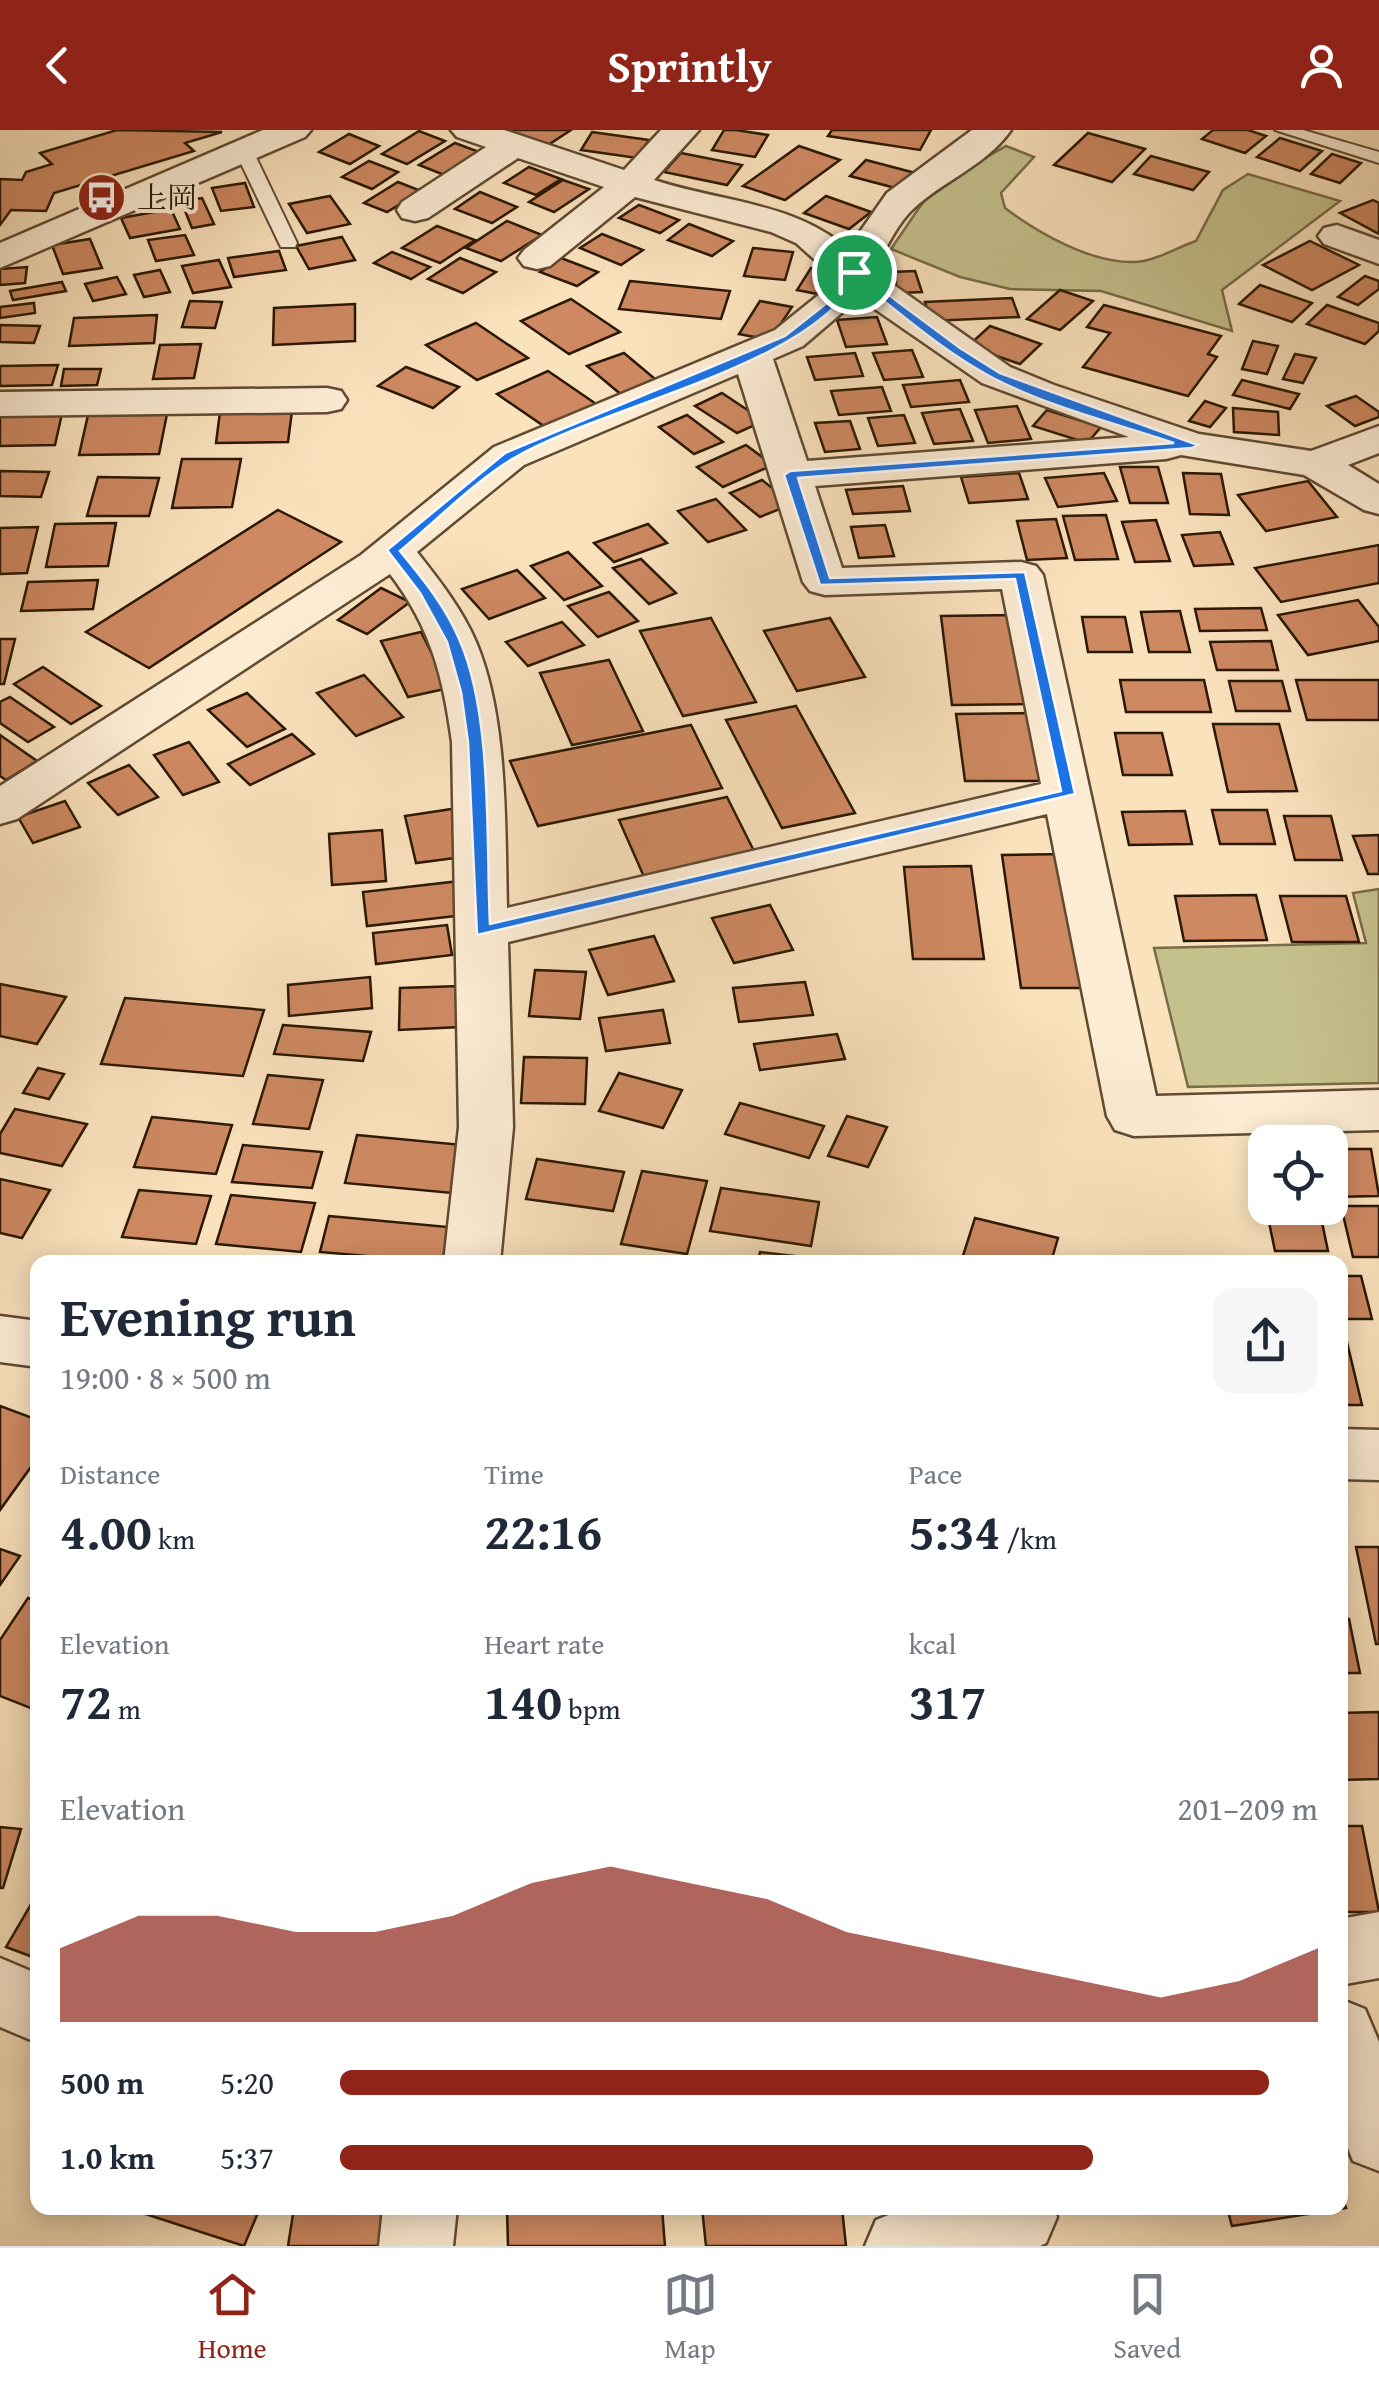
<!DOCTYPE html>
<meta charset="utf-8">
<style>
body{margin:0;font-family:"Gentium Book Plus","Noto Serif JP",serif;background:#f6f6f7;color:#1f2937;height:100vh;display:flex;flex-direction:column;font-size:38px;white-space:nowrap}
*{box-sizing:border-box;margin:0}
p{font-size:32px;color:#747a83}
.icon{flex:none;width:55px;height:55px;fill:none;stroke:currentColor;stroke-width:2;stroke-linecap:round;stroke-linejoin:round}
.map{position:relative;flex:1;overflow:hidden}
.panel{position:absolute;left:30px;top:1125px;width:1318px;height:960px;display:flex;flex-direction:column;background:#fff;border-radius:20px;box-shadow:0 5px 25px #0003}
.panel>*{flex:none}
.buttons{position:absolute;left:1248px;top:995px;display:grid;gap:20px}
.buttons a{display:grid;place-items:center;width:100px;height:100px;border-radius:20px;background:#fff;box-shadow:0 5px 25px #0003;font-size:50px}
.pin{position:absolute;display:grid;place-items:center;width:85px;height:85px;color:#fff;margin:-42px;border:5px solid #fff;border-radius:50%;box-shadow:0 2px 10px #0007}
.round{display:grid;place-items:center;flex:none;width:105px;height:105px;border-radius:20px;background:#f6f6f7}
.overview{display:flex;align-items:center;justify-content:space-between;height:170px;padding:0 30px}
h1{font-size:55px;font-weight:800;line-height:75px}
.stats{display:grid;grid-template-columns:repeat(3,1fr);gap:15px;height:170px;padding:10px 30px}
.stats div{display:grid;align-content:center}
.stats b{font-size:50px;font-weight:800}
.stats small{font-size:28px;font-weight:400}
.stats p{font-size:28px}
.chart{height:280px;padding:20px 30px}
.chart p{display:flex;justify-content:space-between}
.chart svg{width:100%;height:180px;margin-top:10px;fill:#8f2418;opacity:.7}
ul{padding:0 30px;list-style:none;font-size:32px}
li{display:grid;grid-template-columns:160px 120px 1fr;align-items:center;height:75px}
li i{height:25px;border-radius:12px;background:#8f2418}
header{display:flex;justify-content:space-between;align-items:center;height:130px;padding:0 30px;background:#8f2418;color:#fff;font-size:45px;font-weight:800}
.menu{display:flex;justify-content:space-around;align-items:center;height:140px;border-top:2px solid #e0e1e3;background:#fff;font-size:28px;color:#747a83}
.menu a{display:grid;justify-items:center;gap:5px}
.menu .on{color:#8f2418}
.map>svg:first-child{display:block}
</style>
<header><svg class="icon" aria-label="back" viewBox="0 0 24 24"><path d="M15 5l-7 7 7 7"/></svg>Sprintly<svg class="icon" aria-label="person" viewBox="0 0 24 24"><circle cx="12" cy="8" r="4"/><path d="M4 21q1-7 8-7t8 7"/></svg></header>
<div class="map">
<svg width="1379" height="2116" viewBox="0 0 1379 2116">
<rect width="100%" height="100%" fill="#fae2bd"/>
<filter id="stains"><feTurbulence type="fractalNoise" baseFrequency=".002" numOctaves="4"/><feColorMatrix values="0 0 0 0 .2 0 0 0 0 .09 0 0 0 0 .02 0 0 0 .5 -.17"/></filter>
<radialGradient id="worn" r=".72"><stop offset=".6" stop-color="#630" stop-opacity="0"/><stop offset="1" stop-color="#630" stop-opacity=".3"/></radialGradient>
<!-- green -->
<g fill="#c5c18d" stroke="#786c48" stroke-width="2.5">
<path d="M1006,16L1034,27L1001,63L1005,78C1038,103 1092,134 1136,132C1155,131 1178,117 1196,111L1223,60L1248,44L1340,71L1222,160L1232,201L1101,161L1010,159L960,147L891,119L932,59Z"/>
<polygon points="1379,759 1379,953 1188,957 1154,818 1366,813 1353,763"/>
</g>
<!-- building -->
<g fill="#ce8962" stroke="#2b1803" stroke-width="2.5">
<polygon points="117,0 222,2 185,13 194,21 54,63 46,81 11,80 0,95 0,49 22,50 26,42 52,34 40,23"/>
<polygon points="503,0 571,0 548,15"/>
<polygon points="724,0 736,0 768,5 755,27 712,20"/>
<polygon points="832,0 931,0 920,20 828,6"/>
<polygon points="1213,0 1248,0 1266,6 1245,23 1202,9"/>
<polygon points="419,1 445,11 407,34 382,24"/>
<polygon points="592,2 649,10 637,28 581,20"/>
<polygon points="1088,3 1145,19 1112,52 1054,35"/>
<polygon points="349,4 379,16 350,34 319,22"/>
<polygon points="1280,8 1322,21 1300,41 1257,27"/>
<polygon points="455,13 482,23 447,46 419,35"/>
<polygon points="799,16 840,30 785,70 743,56"/>
<polygon points="681,23 742,35 727,55 664,42"/>
<polygon points="1332,24 1361,33 1340,53 1311,44"/>
<polygon points="1151,26 1209,42 1193,60 1134,44"/>
<polygon points="866,30 919,44 903,60 850,46"/>
<polygon points="369,31 398,42 372,59 342,47"/>
<polygon points="529,37 561,49 536,65 504,53"/>
<polygon points="563,50 589,59 554,82 529,72"/>
<polygon points="398,52 421,61 387,82 364,73"/>
<polygon points="245,53 254,77 221,81 212,58"/>
<polygon points="480,62 517,77 492,93 455,79"/>
<polygon points="330,66 350,94 307,103 289,74"/>
<polygon points="826,66 871,82 849,99 804,83"/>
<polygon points="202,68 214,94 192,98 181,71"/>
<polygon points="1373,70 1379,73 1379,104 1340,83"/>
<polygon points="639,75 679,90 660,103 619,88"/>
<polygon points="171,79 180,99 130,108 121,88"/>
<polygon points="507,91 542,105 501,131 466,118"/>
<polygon points="689,94 733,111 712,126 668,110"/>
<polygon points="437,96 475,110 440,133 402,118"/>
<polygon points="602,104 643,120 621,135 580,118"/>
<polygon points="185,105 194,125 156,131 148,110"/>
<polygon points="342,107 355,130 309,139 296,116"/>
<polygon points="90,109 102,138 63,144 52,115"/>
<polygon points="1310,111 1359,135 1312,160 1263,135"/>
<polygon points="753,118 793,122 785,150 744,146"/>
<polygon points="279,121 286,140 234,147 228,128"/>
<polygon points="392,122 430,137 411,149 374,133"/>
<polygon points="460,128 496,142 463,163 428,149"/>
<polygon points="561,128 598,142 577,156 540,142"/>
<polygon points="219,130 231,157 193,163 182,136"/>
<polygon points="27,137 25,153 0,155 0,139"/>
<polygon points="811,138 836,143 823,165 797,160"/>
<polygon points="160,140 170,162 144,167 134,145"/>
<polygon points="915,141 922,162 899,163 892,142"/>
<polygon points="1365,146 1379,151 1379,159 1358,175 1338,167"/>
<polygon points="117,147 126,164 93,171 85,154"/>
<polygon points="630,151 730,161 721,189 619,179"/>
<polygon points="62,152 66,161 13,170 10,161"/>
<polygon points="1260,155 1312,173 1292,192 1239,174"/>
<polygon points="1060,160 1093,171 1060,200 1027,189"/>
<polygon points="1012,168 1019,187 931,191 925,172"/>
<polygon points="571,169 620,202 569,224 521,191"/>
<polygon points="190,171 222,172 215,198 182,197"/>
<polygon points="760,171 792,177 770,210 739,204"/>
<polygon points="34,173 35,183 0,188 0,177"/>
<polygon points="355,174 355,211 273,215 274,178"/>
<polygon points="1104,175 1221,206 1208,224 1217,227 1188,266 1083,237 1110,203 1087,197"/>
<polygon points="1327,175 1379,193 1379,201 1365,214 1307,194"/>
<polygon points="157,185 154,213 69,216 74,188"/>
<polygon points="877,187 887,214 846,217 837,190"/>
<polygon points="476,193 528,228 477,250 426,215"/>
<polygon points="0,195 40,196 34,213 0,212"/>
<polygon points="990,196 1041,214 1020,234 968,216"/>
<polygon points="1253,211 1278,216 1267,244 1242,239"/>
<polygon points="201,214 194,248 153,249 160,215"/>
<polygon points="912,220 923,247 884,250 873,223"/>
<polygon points="624,223 661,254 624,267 587,236"/>
<polygon points="855,223 863,246 815,250 807,227"/>
<polygon points="1295,224 1316,228 1303,253 1283,249"/>
<polygon points="58,235 52,255 0,256 0,236"/>
<polygon points="406,237 459,257 433,278 378,256"/>
<polygon points="64,239 101,239 97,255 61,256"/>
<polygon points="548,241 602,278 551,301 497,264"/>
<polygon points="960,250 969,272 911,277 903,255"/>
<polygon points="1242,250 1299,264 1290,279 1233,265"/>
<polygon points="882,257 891,281 839,285 831,261"/>
<polygon points="722,263 764,291 737,303 695,276"/>
<polygon points="1356,266 1379,282 1379,287 1355,296 1327,276"/>
<polygon points="1205,271 1226,278 1210,297 1189,291"/>
<polygon points="1017,276 1031,309 988,313 975,280"/>
<polygon points="1233,278 1278,282 1279,305 1234,302"/>
<polygon points="0,279 63,279 55,315 0,316"/>
<polygon points="960,279 973,311 934,314 922,283"/>
<polygon points="1047,280 1101,297 1087,313 1033,296"/>
<polygon points="292,281 288,312 216,313 220,282"/>
<polygon points="167,284 159,324 79,325 88,285"/>
<polygon points="687,285 723,312 694,324 659,297"/>
<polygon points="904,285 915,313 878,316 868,288"/>
<polygon points="850,291 860,319 825,322 815,293"/>
<polygon points="746,315 773,335 723,357 697,337"/>
<polygon points="182,329 241,329 232,377 172,378"/>
<polygon points="1120,337 1158,337 1168,373 1130,373"/>
<polygon points="0,341 49,342 41,367 0,366"/>
<polygon points="1019,343 1028,369 969,373 961,347"/>
<polygon points="1104,343 1117,371 1058,377 1045,348"/>
<polygon points="1183,343 1221,344 1229,385 1190,384"/>
<polygon points="98,347 159,348 149,386 87,386"/>
<polygon points="762,350 792,374 760,387 730,363"/>
<polygon points="1308,351 1337,387 1266,401 1238,365"/>
<polygon points="903,356 910,381 853,384 846,360"/>
<polygon points="716,369 746,400 708,412 678,381"/>
<polygon points="278,380 341,412 149,538 86,502"/>
<polygon points="1106,385 1118,429 1075,430 1063,386"/>
<polygon points="1056,389 1067,428 1027,430 1017,391"/>
<polygon points="1156,390 1170,431 1135,432 1122,392"/>
<polygon points="116,393 108,436 46,437 55,394"/>
<polygon points="648,394 667,413 614,432 594,413"/>
<polygon points="885,395 894,426 859,428 851,397"/>
<polygon points="38,397 27,443 0,444 0,398"/>
<polygon points="1220,402 1233,434 1194,436 1182,405"/>
<polygon points="1379,415 1379,453 1281,472 1255,438"/>
<polygon points="568,422 602,456 564,470 531,436"/>
<polygon points="641,429 676,463 649,474 613,438"/>
<polygon points="517,440 545,468 489,489 462,459"/>
<polygon points="98,450 93,479 21,481 28,452"/>
<polygon points="381,458 410,472 367,504 338,490"/>
<polygon points="609,462 638,491 598,507 568,476"/>
<polygon points="1358,470 1379,497 1379,511 1308,525 1278,485"/>
<polygon points="1261,478 1267,500 1200,501 1195,479"/>
<polygon points="1180,481 1190,522 1149,522 1141,482"/>
<polygon points="1014,485 1028,574 952,575 941,486"/>
<polygon points="1082,487 1125,487 1132,522 1088,522"/>
<polygon points="711,488 756,572 683,586 640,501"/>
<polygon points="830,488 865,547 797,561 764,501"/>
<polygon points="562,492 584,515 528,536 506,512"/>
<polygon points="421,502 449,558 408,567 381,511"/>
<polygon points="0,509 15,509 4,554 0,554"/>
<polygon points="1271,511 1278,540 1217,540 1210,512"/>
<polygon points="609,530 643,601 572,615 540,543"/>
<polygon points="43,537 101,576 71,594 14,554"/>
<polygon points="364,545 403,587 356,606 317,563"/>
<polygon points="1120,550 1204,550 1211,582 1126,582"/>
<polygon points="1296,550 1379,550 1379,590 1307,590"/>
<polygon points="1229,551 1282,551 1290,581 1236,581"/>
<polygon points="247,563 285,599 247,617 208,580"/>
<polygon points="10,567 54,597 28,612 0,593 0,572"/>
<polygon points="796,576 855,683 782,698 726,590"/>
<polygon points="1032,583 1042,651 965,651 956,584"/>
<polygon points="1213,594 1279,594 1297,661 1228,662"/>
<polygon points="691,595 722,658 538,696 510,631"/>
<polygon points="1115,603 1162,603 1172,645 1123,645"/>
<polygon points="292,604 314,624 250,655 228,634"/>
<polygon points="0,605 37,631 6,650 0,646"/>
<polygon points="189,612 219,652 183,665 154,625"/>
<polygon points="129,635 158,667 118,685 88,653"/>
<polygon points="727,667 756,725 645,749 619,690"/>
<polygon points="65,671 80,697 33,713 18,687"/>
<polygon points="452,679 463,727 416,733 405,686"/>
<polygon points="1212,680 1267,680 1275,714 1220,714"/>
<polygon points="1185,681 1192,714 1129,715 1122,682"/>
<polygon points="1284,686 1331,686 1342,730 1295,730"/>
<polygon points="382,700 386,751 332,755 329,704"/>
<polygon points="1379,705 1379,744 1368,744 1353,706"/>
<polygon points="1067,724 1088,858 1021,858 1002,725"/>
<polygon points="971,736 984,829 913,829 904,737"/>
<polygon points="460,751 465,785 367,796 363,762"/>
<polygon points="1256,765 1267,810 1184,811 1175,766"/>
<polygon points="1280,766 1346,766 1359,812 1292,812"/>
<polygon points="770,775 793,820 734,833 712,788"/>
<polygon points="447,795 452,825 376,834 373,803"/>
<polygon points="654,806 674,851 608,865 589,820"/>
<polygon points="535,840 586,842 580,889 529,886"/>
<polygon points="370,847 372,878 289,886 288,855"/>
<polygon points="805,852 813,885 739,892 733,858"/>
<polygon points="0,854 66,867 37,914 0,906"/>
<polygon points="460,856 460,897 399,900 400,858"/>
<polygon points="125,868 264,880 243,946 101,934"/>
<polygon points="663,880 670,913 606,921 599,888"/>
<polygon points="283,895 371,902 363,931 274,924"/>
<polygon points="837,904 845,929 760,940 754,914"/>
<polygon points="524,927 587,928 585,974 521,973"/>
<polygon points="38,938 64,944 49,969 23,963"/>
<polygon points="619,943 682,960 663,998 599,981"/>
<polygon points="268,945 323,950 309,999 253,994"/>
<polygon points="740,973 824,996 809,1028 725,1004"/>
<polygon points="15,979 87,994 62,1036 0,1023 0,1004"/>
<polygon points="847,986 887,997 868,1037 828,1026"/>
<polygon points="152,987 232,995 216,1044 134,1037"/>
<polygon points="357,1005 463,1015 452,1063 345,1053"/>
<polygon points="243,1015 322,1022 312,1058 232,1052"/>
<polygon points="1330,1019 1371,1019 1379,1066 1330,1067"/>
<polygon points="537,1029 624,1042 613,1081 526,1069"/>
<polygon points="642,1041 707,1051 687,1124 621,1114"/>
<polygon points="0,1049 50,1060 22,1108 0,1103"/>
<polygon points="721,1058 819,1072 811,1116 710,1101"/>
<polygon points="139,1060 211,1066 196,1114 122,1107"/>
<polygon points="231,1065 315,1073 301,1122 216,1114"/>
<polygon points="1341,1076 1379,1076 1379,1127 1353,1127"/>
<polygon points="1266,1078 1319,1078 1328,1121 1275,1121"/>
<polygon points="329,1086 459,1098 451,1132 436,1132 320,1122"/>
<polygon points="975,1088 1058,1108 1051,1132 961,1132"/>
<polygon points="760,1122 846,1132 758,1132"/>
<polygon points="1340,1146 1361,1146 1372,1189 1340,1189"/>
<polygon points="1340,1204 1345,1204 1362,1275 1340,1275"/>
<polygon points="0,1276 38,1290 38,1327 0,1380"/>
<polygon points="1356,1417 1379,1417 1379,1514 1376,1514"/>
<polygon points="0,1419 20,1426 0,1455"/>
<polygon points="28,1468 38,1472 38,1581 0,1566 0,1510"/>
<polygon points="1340,1489 1349,1489 1360,1543 1340,1543"/>
<polygon points="1379,1582 1379,1649 1340,1650 1340,1583"/>
<polygon points="1340,1696 1362,1696 1379,1782 1340,1782"/>
<polygon points="0,1697 21,1699 3,1758 0,1758"/>
<polygon points="37,1764 38,1764 38,1829 6,1817"/>
<polygon points="1340,2058 1346,2078 1232,2096 1227,2078 1340,2078"/>
<polygon points="127,2078 260,2078 244,2116"/>
<polygon points="294,2078 406,2078 401,2116 288,2116"/>
<polygon points="507,2078 662,2078 665,2116 508,2116"/>
<polygon points="702,2078 842,2078 846,2116 706,2116"/>
</g>
<g fill="none" stroke-linecap="round" stroke-linejoin="round">
<defs>
<g id="lane">
<polygon points="1275,0 1303,0 1379,22 1379,33"/>
<polygon points="245,18 254,23 297,113 295,117 281,117 279,113 236,23"/>
</g>
<g id="street">
<polygon points="263,0 311,0 305,7 0,138 0,113"/>
<path d="M451,0H504L624,40L661,0H699L654,50C721,72 793,72 848,119L887,63L972,0H1011C986,36 942,51 912,80C895,97 885,121 874,141L1010,237L1054,255L1199,304L1311,321L1379,296V323L1348,335L1379,354V384L1364,380L1304,345L1181,325L1166,329L815,356L842,438L1021,432L1036,436L1043,445L1156,966L1379,960V1000L1134,1006L1115,1000L1107,986L1047,684L508,812L513,997L500,1132H444L459,997L452,612C443,546 431,498 390,444L17,689L0,694V656L361,425L494,317L775,200L826,159L833,146L796,113L771,102L635,67L550,136L537,139L524,136L518,128L524,120L604,57L518,28L428,88L415,91L402,88L397,80L402,72L486,17L457,7ZM859,168L982,253L1129,307L807,331L773,229L803,216ZM738,244L803,452L810,461L825,465L1002,459L1041,654L507,778C505,697 508,587 476,512C462,479 439,450 417,422L524,335Z"/>
<polygon points="1337,95 1379,110 1379,134 1324,114 1318,106 1324,98"/>
<polygon points="327,258 341,261 347,270 341,279 327,282 0,286 0,262"/>
<polygon points="0,1186 38,1191 38,1237 0,1232"/>
<polygon points="1340,1299 1379,1300 1379,1350 1340,1349"/>
<polygon points="1379,1782 1379,1848 1340,1855 1340,1789"/>
<polygon points="0,1828 38,1844 38,1913 0,1897"/>
<polygon points="1340,1869 1365,1879 1379,1912 1379,2041 1353,2031 1340,1998"/>
<polygon points="383,2078 457,2078 453,2116 379,2116"/>
<polygon points="906,2078 1053,2078 1057,2087 1046,2113 1040,2116 865,2116 876,2090"/>
</g>
</defs>
<!-- lane casing -->
<use href="#lane" stroke="#5f4a32" stroke-width="4"/>
<!-- street casing -->
<use href="#street" stroke="#5f4a32" stroke-width="5"/>
<!-- lane -->
<use href="#lane" fill="#fcecd4" fill-rule="evenodd"/>
<!-- street -->
<use href="#street" fill="#fcecd4" fill-rule="evenodd"/>
</g>
<!-- route -->
<path fill="#1a73e8" stroke="#fff" stroke-width="2.5" fill-rule="evenodd" d="M854,139L960,218L1000,243L1198,315L1192,318L798,348L830,448L1025,442L1075,664L477,805L468,612L461,562L447,512L420,463L387,420L505,323L785,206L837,165ZM856,149C900,183 943,222 993,248C1049,277 1114,293 1174,313L790,341L784,345L820,455L1015,449L1061,661L490,794C486,711 493,587 460,511C446,477 423,449 400,421C435,392 475,351 514,328C600,277 811,236 856,149Z"/>
<!-- icons -->
<defs>
<symbol id="bus-disc" viewBox="-11 -11 22 22"><circle r="9.5" fill="#8f2418" stroke="#fcecd4"/><path d="M-5-6H5V4H4V6H2V4H-2V6H-4V4H-5ZM-3.5-4V0h7V-4ZM-3.5 1.2v1.5H-2V1.2ZM2 1.2v1.5H3.5V1.2Z" fill="#fff"/></symbol>
</defs>
<g fill-rule="evenodd">
<use href="#bus-disc" x="74" y="40" width="55" height="55"/>
</g>
<g text-anchor="middle" dominant-baseline="central" stroke-width="8" stroke-linejoin="round" paint-order="stroke">
<!-- far-poi labels -->
<g font-size="30" fill="#2b1803" stroke="#fcecd4" text-anchor="start">
<text x="137" y="67">上岡</text>
</g>
</g>
<rect width="100%" height="100%" filter="url(#stains)"/>
<rect width="100%" height="100%" fill="url(#worn)"/>
</svg>
<div class="buttons">
<a><svg class="icon" aria-label="locate" viewBox="0 0 24 24"><circle cx="12" cy="12" r="6"/><path d="M12 2v4M12 18v4M2 12h4M18 12h4"/></svg></a>
</div>
<div class="pin" style="left:854px;top:142px;background:#1e9e55"><svg class="icon" aria-label="arrive" viewBox="0 0 24 24"><path d="M6 21V4h12l-3 4 3 4H6"/></svg></div>
<section class="panel">
<div class="overview"><div><h1>Evening run</h1><p>19:00 · 8 × 500 m</p></div><a class="round"><svg class="icon" aria-label="share" viewBox="0 0 24 24"><path d="M12 15V3M7 8l5-5 5 5M5 13v7h14v-7"/></svg></a></div>
<div class="stats">
<div><p>Distance</p><b>4.00<small> km</small></b></div>
<div><p>Time</p><b>22:16</b></div>
<div><p>Pace</p><b>5:34<small> /km</small></b></div>
</div>
<div class="stats">
<div><p>Elevation</p><b>72<small> m</small></b></div>
<div><p>Heart rate</p><b>140<small> bpm</small></b></div>
<div><p>kcal</p><b>317</b></div>
</div>
<div class="chart"><p><span>Elevation</span>201–209 m</p>
<svg viewBox="0 0 160 44" preserveAspectRatio="none"><path d="M0 44V26L10 18L20 18L30 22L40 22L50 18L60 10L70 6L80 10L90 14L100 22L110 26L120 30L130 34L140 38L150 34L160 26V44z"/></svg>
</div>
<ul>
<li><b>500 m</b>5:20<i style="width:95%"></i></li>
<li><b>1.0 km</b>5:37<i style="width:77%"></i></li>
</ul>
</section>
</div>
<nav class="menu">
<a class="on"><svg class="icon" aria-label="home" viewBox="0 0 24 24"><path d="M3 11l9-7 9 7M6 9v11h12V9"/></svg>Home</a>
<a><svg class="icon" aria-label="map" viewBox="0 0 24 24"><path d="M3 6l6-2 6 2 6-2v14l-6 2-6-2-6 2zM9 4v14M15 6v14"/></svg>Map</a>
<a><svg class="icon" aria-label="saved" viewBox="0 0 24 24"><path d="M7 4h10v16l-5-4-5 4z"/></svg>Saved</a>
</nav>
